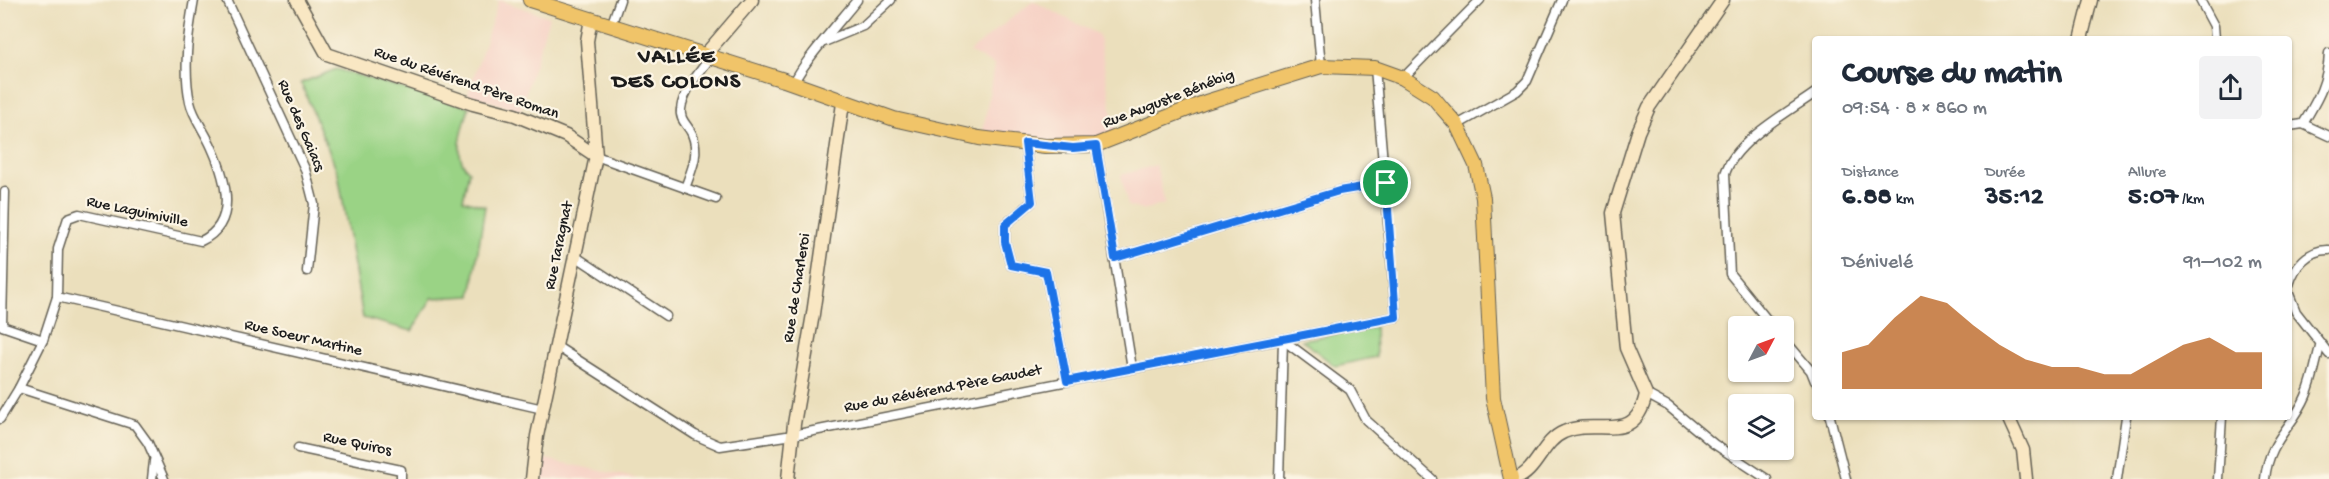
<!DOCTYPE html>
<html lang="fr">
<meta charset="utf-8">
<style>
body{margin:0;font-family:"Gochi Hand",sans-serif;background:#f2f2f3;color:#1f2937;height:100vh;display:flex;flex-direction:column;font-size:22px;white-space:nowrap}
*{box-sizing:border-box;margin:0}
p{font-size:20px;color:#747a83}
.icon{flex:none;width:33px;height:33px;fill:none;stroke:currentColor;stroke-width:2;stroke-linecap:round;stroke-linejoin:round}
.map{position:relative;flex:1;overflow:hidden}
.drawer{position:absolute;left:1812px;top:36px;width:480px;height:384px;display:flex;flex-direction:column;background:#fff;border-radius:6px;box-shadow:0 2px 4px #0004}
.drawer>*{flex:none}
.needle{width:39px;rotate:49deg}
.controls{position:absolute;left:1728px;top:316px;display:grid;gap:12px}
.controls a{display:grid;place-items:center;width:66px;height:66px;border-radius:6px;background:#fff;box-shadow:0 2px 4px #0004;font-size:30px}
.pin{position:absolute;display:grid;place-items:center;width:51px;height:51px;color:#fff;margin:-26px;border:3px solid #fff;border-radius:50%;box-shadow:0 2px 6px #0007}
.round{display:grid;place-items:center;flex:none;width:63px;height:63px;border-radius:6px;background:#f2f2f3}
.headline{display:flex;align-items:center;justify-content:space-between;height:102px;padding:0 30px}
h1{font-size:33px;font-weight:800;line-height:45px}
.stats{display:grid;grid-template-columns:repeat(3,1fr);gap:9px;height:102px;padding:6px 30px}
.stats div{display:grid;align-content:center}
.stats b{font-size:26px;font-weight:800}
.stats small{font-size:16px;font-weight:400}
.stats p{font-size:16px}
.chart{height:168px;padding:12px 30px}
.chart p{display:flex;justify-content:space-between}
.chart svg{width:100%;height:108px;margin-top:6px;fill:#b45309;opacity:.7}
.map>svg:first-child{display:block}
</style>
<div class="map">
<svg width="2329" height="479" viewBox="0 0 2329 479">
<rect width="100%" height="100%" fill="#fcf5e5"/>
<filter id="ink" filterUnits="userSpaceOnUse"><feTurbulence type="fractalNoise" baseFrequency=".0167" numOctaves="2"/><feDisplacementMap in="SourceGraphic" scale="12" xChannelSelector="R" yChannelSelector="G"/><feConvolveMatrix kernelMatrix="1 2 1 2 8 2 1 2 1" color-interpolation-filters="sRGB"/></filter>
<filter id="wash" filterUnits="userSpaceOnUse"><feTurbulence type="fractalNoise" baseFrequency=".008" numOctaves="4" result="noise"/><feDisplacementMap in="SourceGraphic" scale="24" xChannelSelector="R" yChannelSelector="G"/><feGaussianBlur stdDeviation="1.35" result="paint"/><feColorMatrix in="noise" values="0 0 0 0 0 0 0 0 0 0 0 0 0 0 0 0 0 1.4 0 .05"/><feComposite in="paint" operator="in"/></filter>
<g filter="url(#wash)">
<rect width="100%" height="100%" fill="#ebdfbc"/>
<!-- built -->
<g fill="#f6d1c5">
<polygon points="499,0 549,17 520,111 468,94"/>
<polygon points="1033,1 1099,35 1116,137 1096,145 982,138 994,65 969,52"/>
<polygon points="1156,165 1165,204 1142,210 1128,206 1121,175"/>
<polygon points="541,458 639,479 539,479"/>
</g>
<!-- green -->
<g fill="#9ad385" stroke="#5b7850" stroke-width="1.5">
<path d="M336,69L469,107C464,128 451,156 469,171L463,200L485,206L471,296L432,298L412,331L363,318L338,173L301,83Z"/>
<polygon points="1375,327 1376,357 1335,366 1302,340"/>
</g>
</g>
<g filter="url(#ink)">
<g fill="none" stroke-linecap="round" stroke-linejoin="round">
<defs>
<g id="street">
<polyline points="227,0 305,169 314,204 307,271"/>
<polyline points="1315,0 1321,66"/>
<polyline points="2200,0 2214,26 2215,39"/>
<polyline points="611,26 620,0"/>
<polyline points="824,42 863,26 891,0"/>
<polyline points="1403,78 1480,0"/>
<path d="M794,84C798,67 844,17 857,0"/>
<path d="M2303,124C2318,99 2328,82 2329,53"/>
<polyline points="1457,125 1517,91 1527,81 1562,0"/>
<polyline points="2289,126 2303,124 2329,136"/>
<polyline points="1025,143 1032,202 1005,225 1005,242 1011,265 1046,272 1067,381"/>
<polyline points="1096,145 1132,368"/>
<polyline points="596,156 716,199"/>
<path d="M685,188C692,169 700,153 692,134C688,125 679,120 681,109C683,91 700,71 711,57"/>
<polyline points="5,192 2,326 43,340"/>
<polyline points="575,256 666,316"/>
<polyline points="1115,258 1339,191 1386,183"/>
<path d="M2289,285C2294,267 2308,249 2329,250"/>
<polyline points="2289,294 2296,312 2329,354"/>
<polyline points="57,297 543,409"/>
<path d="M1773,327L1730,274L1725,174C1735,141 1787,113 1815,93"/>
<polyline points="1784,339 1811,371 1815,381"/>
<polyline points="1283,340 1350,390 1366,420 1432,479"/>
<polyline points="556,346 695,435 720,446 793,435 1396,317 1375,68"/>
<polyline points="19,388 135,425 148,443 164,479"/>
<polyline points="1646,394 1668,406 1714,444 1767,479"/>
<polyline points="1830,417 1846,479"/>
<path d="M0,419L19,388L43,340L57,297L58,249L68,218L79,214L201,241C239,223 226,179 212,148C206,133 193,117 190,102C183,69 188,33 194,0"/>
<polyline points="298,448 401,470 401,479"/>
<polyline points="152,479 154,461"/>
<polyline points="1279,479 1283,340"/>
<polyline points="2117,479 2126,417"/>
<polyline points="2218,479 2222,417"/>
<path d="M2265,479C2269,439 2292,429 2306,396C2313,380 2316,362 2320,346"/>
</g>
<g id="secondary">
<polyline points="297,0 327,54 473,104 515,115 566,136 596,156"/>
<polyline points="2081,39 2091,0"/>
<polyline points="705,55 752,0"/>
<polyline points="2008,417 2023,450 2026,479"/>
<polyline points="532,479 537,436 596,156 587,41 591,19"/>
<polyline points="788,479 794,424 813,314 843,103"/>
<path d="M1515,479C1537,472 1542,441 1564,432C1598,417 1635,447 1646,394L1626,348L1613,213L1638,132L1649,107L1723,0"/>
</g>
<polyline id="primary" points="530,0 784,80 894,119 979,138 1045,146 1096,145 1206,102 1321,66 1375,68 1403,78 1433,97 1443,109 1457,125 1476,165 1483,198 1493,398 1511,479"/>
</defs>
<!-- street casing -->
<use href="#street" stroke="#646054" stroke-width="11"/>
<!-- secondary casing -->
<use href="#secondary" stroke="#646054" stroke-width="15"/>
<!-- primary casing -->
<use href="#primary" stroke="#646054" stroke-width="16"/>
<!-- street -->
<use href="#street" stroke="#fff" stroke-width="8"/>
<!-- secondary -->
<use href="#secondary" stroke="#f9e7c3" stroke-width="12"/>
<!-- primary -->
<use href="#primary" stroke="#f0c469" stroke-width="14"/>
</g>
</g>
<g fill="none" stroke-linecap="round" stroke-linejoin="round" filter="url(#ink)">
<defs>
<polygon id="route" points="1025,143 1073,148 1096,146 1115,258 1339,191 1386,183 1396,317 1067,381 1046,272 1011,265 1005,242 1005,225 1032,202"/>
</defs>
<!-- route casing -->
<use href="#route" stroke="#fff" stroke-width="12"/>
<!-- route -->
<use href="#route" stroke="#1a73e8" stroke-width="8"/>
</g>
<g text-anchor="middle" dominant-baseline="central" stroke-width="4.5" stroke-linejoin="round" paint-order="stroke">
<!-- street labels -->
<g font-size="16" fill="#1c1c1c" stroke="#fcf5e5">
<text transform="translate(466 84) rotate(19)">Rue du Révérend Père Roman</text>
<text transform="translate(1169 100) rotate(-21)">Rue Auguste Bénébig</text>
<text transform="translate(300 126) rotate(67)">Rue des Gaiacs</text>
<text transform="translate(137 213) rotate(12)">Rue Laguimiville</text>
<text transform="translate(560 246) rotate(-78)">Rue Taragnat</text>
<text transform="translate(798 288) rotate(-81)">Rue de Charleroi</text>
<text transform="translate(303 339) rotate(13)">Rue Soeur Martine</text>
<text transform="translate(943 390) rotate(-11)">Rue du Révérend Père Gaudet</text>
<text transform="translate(357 445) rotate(12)">Rue Quiros</text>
</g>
<!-- district labels -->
<g font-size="22" font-weight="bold" letter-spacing="1.5" fill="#1c1c1c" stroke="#fcf5e5">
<text x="677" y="58">VALLÉE<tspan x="677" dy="25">DES COLONS</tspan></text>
</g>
</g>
</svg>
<div class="controls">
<a><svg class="needle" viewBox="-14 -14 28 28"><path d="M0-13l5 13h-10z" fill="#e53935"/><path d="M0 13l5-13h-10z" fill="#747a83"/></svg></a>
<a><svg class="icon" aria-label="layers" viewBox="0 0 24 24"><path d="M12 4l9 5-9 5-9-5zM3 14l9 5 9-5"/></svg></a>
</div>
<div class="pin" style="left:1386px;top:183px;background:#1e9e55"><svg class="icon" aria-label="arrive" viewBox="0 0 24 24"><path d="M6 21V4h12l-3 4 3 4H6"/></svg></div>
<section class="drawer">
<div class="headline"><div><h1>Course du matin</h1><p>09:54 · 8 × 860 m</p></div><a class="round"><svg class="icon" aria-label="share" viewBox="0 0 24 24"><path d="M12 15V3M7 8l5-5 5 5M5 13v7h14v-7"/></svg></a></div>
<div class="stats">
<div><p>Distance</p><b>6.88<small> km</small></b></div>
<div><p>Durée</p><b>35:12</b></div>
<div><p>Allure</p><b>5:07<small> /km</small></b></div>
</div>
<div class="chart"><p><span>Dénivelé</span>91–102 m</p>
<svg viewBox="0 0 160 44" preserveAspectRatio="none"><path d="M0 44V29L10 26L20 15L30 6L40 9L50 18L60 26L70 32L80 35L90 35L100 38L110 38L120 32L130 26L140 23L150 29L160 29V44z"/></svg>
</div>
</section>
</div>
